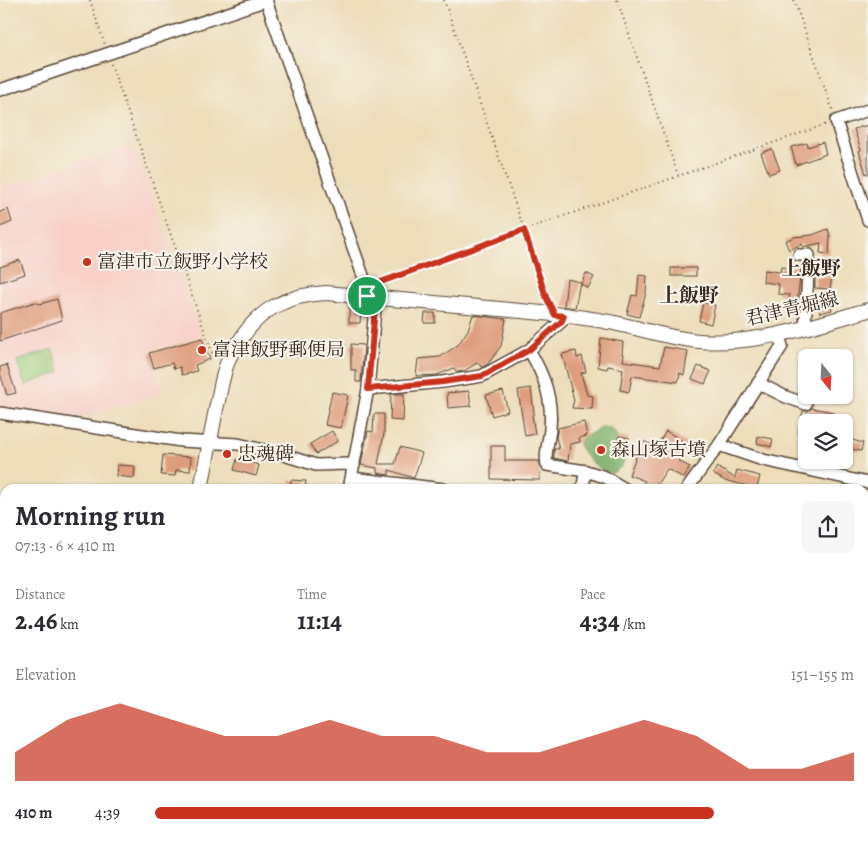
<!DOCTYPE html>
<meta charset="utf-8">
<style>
body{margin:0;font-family:Alegreya,"Noto Serif JP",serif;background:#f7f7f7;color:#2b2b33;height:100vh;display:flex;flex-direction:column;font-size:19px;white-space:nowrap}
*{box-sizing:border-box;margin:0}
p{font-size:16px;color:#7c7c81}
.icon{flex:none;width:28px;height:28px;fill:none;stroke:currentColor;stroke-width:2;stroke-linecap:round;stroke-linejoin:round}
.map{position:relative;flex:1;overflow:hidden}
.side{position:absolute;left:0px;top:484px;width:869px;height:359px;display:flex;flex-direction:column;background:#fff;border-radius:15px 15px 0 0;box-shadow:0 1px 4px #0004}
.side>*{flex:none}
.needle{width:32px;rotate:162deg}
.fabs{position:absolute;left:798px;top:349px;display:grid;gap:10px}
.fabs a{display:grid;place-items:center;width:55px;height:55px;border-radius:8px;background:#fff;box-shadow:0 1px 4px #0004;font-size:25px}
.pin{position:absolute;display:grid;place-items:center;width:42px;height:42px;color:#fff;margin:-21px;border:2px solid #fff;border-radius:50%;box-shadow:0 1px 5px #0007}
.round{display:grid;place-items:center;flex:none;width:52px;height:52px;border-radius:8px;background:#f7f7f7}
.overview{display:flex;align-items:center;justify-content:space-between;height:85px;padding:0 15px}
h1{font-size:28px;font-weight:700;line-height:38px}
.metrics{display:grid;grid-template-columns:repeat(3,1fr);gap:8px;height:85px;padding:5px 15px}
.metrics div{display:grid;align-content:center}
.metrics b{font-size:25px;font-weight:700}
.metrics small{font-size:14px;font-weight:400}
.metrics p{font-size:14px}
.chart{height:140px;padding:10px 15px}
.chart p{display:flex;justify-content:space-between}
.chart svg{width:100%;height:90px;margin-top:5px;fill:#c8321e;opacity:.7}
ul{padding:0 15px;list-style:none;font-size:16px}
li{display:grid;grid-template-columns:80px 60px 1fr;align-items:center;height:38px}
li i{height:12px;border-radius:6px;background:#c8321e}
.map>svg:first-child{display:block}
</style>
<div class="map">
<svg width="868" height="842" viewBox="0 0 868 842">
<rect width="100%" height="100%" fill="#f7f3e8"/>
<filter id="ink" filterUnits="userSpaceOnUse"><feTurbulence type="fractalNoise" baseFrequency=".02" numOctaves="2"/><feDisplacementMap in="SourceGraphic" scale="10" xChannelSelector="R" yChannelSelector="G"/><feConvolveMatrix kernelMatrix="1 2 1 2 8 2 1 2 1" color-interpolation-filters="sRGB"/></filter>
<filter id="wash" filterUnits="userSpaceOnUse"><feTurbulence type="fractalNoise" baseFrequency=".0096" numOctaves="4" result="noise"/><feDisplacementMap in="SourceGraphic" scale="20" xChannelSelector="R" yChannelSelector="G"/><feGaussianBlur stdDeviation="1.12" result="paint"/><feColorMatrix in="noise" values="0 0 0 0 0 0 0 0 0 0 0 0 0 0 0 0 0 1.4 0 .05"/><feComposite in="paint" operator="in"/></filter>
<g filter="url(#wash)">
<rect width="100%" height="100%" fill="#edddba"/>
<!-- built -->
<polygon fill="#f7d1c8" points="129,146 136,152 201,336 149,352 162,392 71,421 0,408 0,188"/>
<!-- green -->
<polygon fill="#9dcd7c" stroke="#6c7c4d" points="52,349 60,372 25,385 17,361"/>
<!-- forest -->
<path fill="#7eb06c" stroke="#5c6d45" d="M603,427C620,430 617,439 616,453L621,456L624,460L622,466L612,473C600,472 583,456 579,444L581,439Z"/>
<g id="blocks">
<!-- building -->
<g fill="#de9d7d">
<polygon points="868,125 868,174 866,174 859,151 861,150 854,129"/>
<polygon points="823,142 826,154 796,165 791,147 807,143 808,147"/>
<polygon points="772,149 780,170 769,174 761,153"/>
<polygon points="8,209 12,222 0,227 0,212"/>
<polygon points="828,229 830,236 829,254 820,253 821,243 803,247 802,244 789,250 785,241 794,237 812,235"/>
<polygon points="20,260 25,274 0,282 0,267"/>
<polygon points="792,266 801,267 797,305 788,303 790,295 778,294 779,284 763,282 764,270 780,272 781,267 792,268"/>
<rect x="671" y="268" width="25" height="8"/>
<polygon points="586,273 594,277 588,288 581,284"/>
<polygon points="639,275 647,276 646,293 639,317 627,314 632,295 637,296"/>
<polygon points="815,276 832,278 830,289 815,288"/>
<polygon points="567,279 580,282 575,308 564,306"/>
<polygon points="57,299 62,320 0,341 0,313 35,302 40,304"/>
<polygon points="703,302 715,305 711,324 699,321"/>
<polygon points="830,303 832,310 820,313 818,305"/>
<polygon points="349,308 361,308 360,323 349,323"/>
<polygon points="425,313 435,313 435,323 424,323"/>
<polygon points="473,315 506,319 501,346 488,364 482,367 477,363 464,371 457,372 454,368 437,375 416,376 418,359 440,357 458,345 468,330"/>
<polygon points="202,338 210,359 195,365 197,371 182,375 180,367 174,369 172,363 154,368 149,353"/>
<polygon points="601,338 623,342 622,355 624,355 623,361 660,366 664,347 688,351 684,375 680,373 678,382 632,376 629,392 620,390 623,369 608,366 607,369 598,367"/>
<polygon points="351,344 364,345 361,382 356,382 356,370 351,370"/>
<polygon points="576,351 577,358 582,356 586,372 581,373 587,395 593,396 592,409 572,408 574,400 562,354"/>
<polygon points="7,365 16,393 7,395 0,373 0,367"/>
<polygon points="698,366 711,371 705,384 692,379"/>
<polygon points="531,388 534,414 532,415 535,434 525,436 518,390"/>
<polygon points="469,391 471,406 448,408 447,393"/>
<polygon points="503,391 508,411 492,416 486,395"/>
<polygon points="332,392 348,395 341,428 325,425"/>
<polygon points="391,394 404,394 403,421 390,420"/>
<polygon points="812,408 833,412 831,422 806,422 806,435 798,433 803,411 808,411"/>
<polygon points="374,414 384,414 384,434 378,464 395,464 400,447 422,453 414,478 389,470 389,475 377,473 377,468 361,465 368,431 373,432"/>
<polygon points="584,422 587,436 579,438 580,442 570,444 568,461 554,458 554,449 559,449 556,437 558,428"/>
<polygon points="332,431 338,441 316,454 310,444"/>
<polygon points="666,431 688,444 678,461 690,467 684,478 667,469 654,489 652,489 643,484 645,481 629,475 642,441 657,447"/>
<polygon points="619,436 629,438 625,454 615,452"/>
<polygon points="758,436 773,439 771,447 757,443"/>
<polygon points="849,439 863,443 861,451 847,448"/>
<polygon points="491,446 505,446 505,461 539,461 540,480 491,479"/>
<polygon points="163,455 191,457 190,471 176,470 175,476 161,475"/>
<polygon points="237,459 259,465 256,476 234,470"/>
<polygon points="117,465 135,466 134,478 116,476"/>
<polygon points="717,467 735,478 737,470 760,476 757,488 727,481 727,482 713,474"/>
<polygon points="291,480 306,481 305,489 290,489"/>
</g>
</g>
</g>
<g filter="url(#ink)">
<use href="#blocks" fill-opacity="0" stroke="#564535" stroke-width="1"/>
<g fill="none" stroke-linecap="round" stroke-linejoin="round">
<defs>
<g id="minor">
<polyline points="266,0 367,287 367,296"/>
<polyline points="0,90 267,0"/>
<polyline points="868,110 836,121 868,220"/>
<polyline points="799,255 809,255 805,328"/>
<path d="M529,350C544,375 553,399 550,429C549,441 544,453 547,465L586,471L605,477L625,489"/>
<polyline points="758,383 786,397 806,404"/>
<polyline points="368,389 443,382 482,376 529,350 562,321 564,315"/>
<polyline points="0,413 181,441 238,444 284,455 316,465 346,464 354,465"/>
<polyline points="719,445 763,460 868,483"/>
<polyline points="352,478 443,489"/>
<polyline points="349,489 368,389 376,297"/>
<polyline points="582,489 586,471"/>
<polyline points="687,489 719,445 782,346 779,335"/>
<polyline points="864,614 868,611"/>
<polyline points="90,838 92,842"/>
<polyline points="554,838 566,842"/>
<polyline points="636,838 636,842"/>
<polyline points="333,842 336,838"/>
</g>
<g id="major">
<path d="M201,489C206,462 211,436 216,409C220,393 222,376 228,361C230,355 234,349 238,344C258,309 287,295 326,293L564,315C575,317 587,318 598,320C632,325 664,338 699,341C758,345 812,326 868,310"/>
<polyline points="50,842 57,838"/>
</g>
</defs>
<!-- minor casing -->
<use href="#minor" stroke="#564535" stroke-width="14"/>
<!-- major casing -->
<use href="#major" stroke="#564535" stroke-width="16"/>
<!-- path -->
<g stroke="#564535" stroke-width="2" stroke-dasharray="1 4" stroke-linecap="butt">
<polyline points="90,0 105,45"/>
<polyline points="444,0 549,301"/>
<polyline points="617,0 678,175"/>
<polyline points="794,0 833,111"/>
<polyline points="111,64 215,361"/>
<polyline points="376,283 444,258 827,124"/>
<polyline points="0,514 5,515"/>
<polyline points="864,649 868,653"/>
<polyline points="0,684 5,686"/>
<polyline points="521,842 523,838"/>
</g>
<!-- minor -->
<use href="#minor" stroke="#fff" stroke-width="11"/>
<!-- major -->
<use href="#major" stroke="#fff" stroke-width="14"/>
</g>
</g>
<g fill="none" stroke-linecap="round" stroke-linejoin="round" filter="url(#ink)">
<defs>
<polygon id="route" points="524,230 546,297 555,315 564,316 562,321 529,350 482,376 443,382 368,389 376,297 367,296 367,287"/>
</defs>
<!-- route casing -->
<use href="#route" stroke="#fff" stroke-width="10"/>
<!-- route -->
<use href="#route" stroke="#c8321e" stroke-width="6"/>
</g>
<!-- markers -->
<g fill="#c8321e" stroke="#f7f3e8" stroke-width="2">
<circle cx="87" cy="262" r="5"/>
<circle cx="202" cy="350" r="5"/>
<circle cx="601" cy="450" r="5"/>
<circle cx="227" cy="454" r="5"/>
</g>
<g text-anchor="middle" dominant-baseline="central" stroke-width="4.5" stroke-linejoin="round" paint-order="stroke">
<!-- poi labels -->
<g font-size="19" fill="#3b2a1e" stroke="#f7f3e8" text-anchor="start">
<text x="97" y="262">富津市立飯野小学校</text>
<text x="212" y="350">富津飯野郵便局</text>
<text x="611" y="450">森山塚古墳</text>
<text x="237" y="454">忠魂碑</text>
</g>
<!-- street labels -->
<g font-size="19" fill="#3b2a1e" stroke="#f7f3e8">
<text transform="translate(792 309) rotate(-13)">君津青堀線</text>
</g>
<!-- neighbourhood labels -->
<g font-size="20" font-weight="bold" fill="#3b2a1e" stroke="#f7f3e8">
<text x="811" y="268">上飯野</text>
<text x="689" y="295">上飯野</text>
</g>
</g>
</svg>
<div class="fabs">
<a><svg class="needle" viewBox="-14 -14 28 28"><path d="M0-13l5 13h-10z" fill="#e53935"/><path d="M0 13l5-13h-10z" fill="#7c7c81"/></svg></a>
<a><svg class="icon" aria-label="layers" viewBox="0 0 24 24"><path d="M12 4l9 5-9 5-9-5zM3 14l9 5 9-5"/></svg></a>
</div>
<div class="pin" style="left:367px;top:296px;background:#1e9e55"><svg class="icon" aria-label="arrive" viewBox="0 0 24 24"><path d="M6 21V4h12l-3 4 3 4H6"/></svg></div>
<section class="side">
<div class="overview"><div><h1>Morning run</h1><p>07:13 · 6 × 410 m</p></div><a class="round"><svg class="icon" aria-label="share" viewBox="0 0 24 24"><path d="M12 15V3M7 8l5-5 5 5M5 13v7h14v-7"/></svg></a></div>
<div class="metrics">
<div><p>Distance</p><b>2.46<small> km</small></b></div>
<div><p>Time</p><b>11:14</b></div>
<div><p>Pace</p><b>4:34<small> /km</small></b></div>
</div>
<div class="chart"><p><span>Elevation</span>151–155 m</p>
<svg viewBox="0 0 160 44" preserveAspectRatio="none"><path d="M0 44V30L10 14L20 6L30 14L40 22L50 22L60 14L70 22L80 22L90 30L100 30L110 22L120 14L130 22L140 38L150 38L160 30V44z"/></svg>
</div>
<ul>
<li><b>410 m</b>4:39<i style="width:80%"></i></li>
</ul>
</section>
</div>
